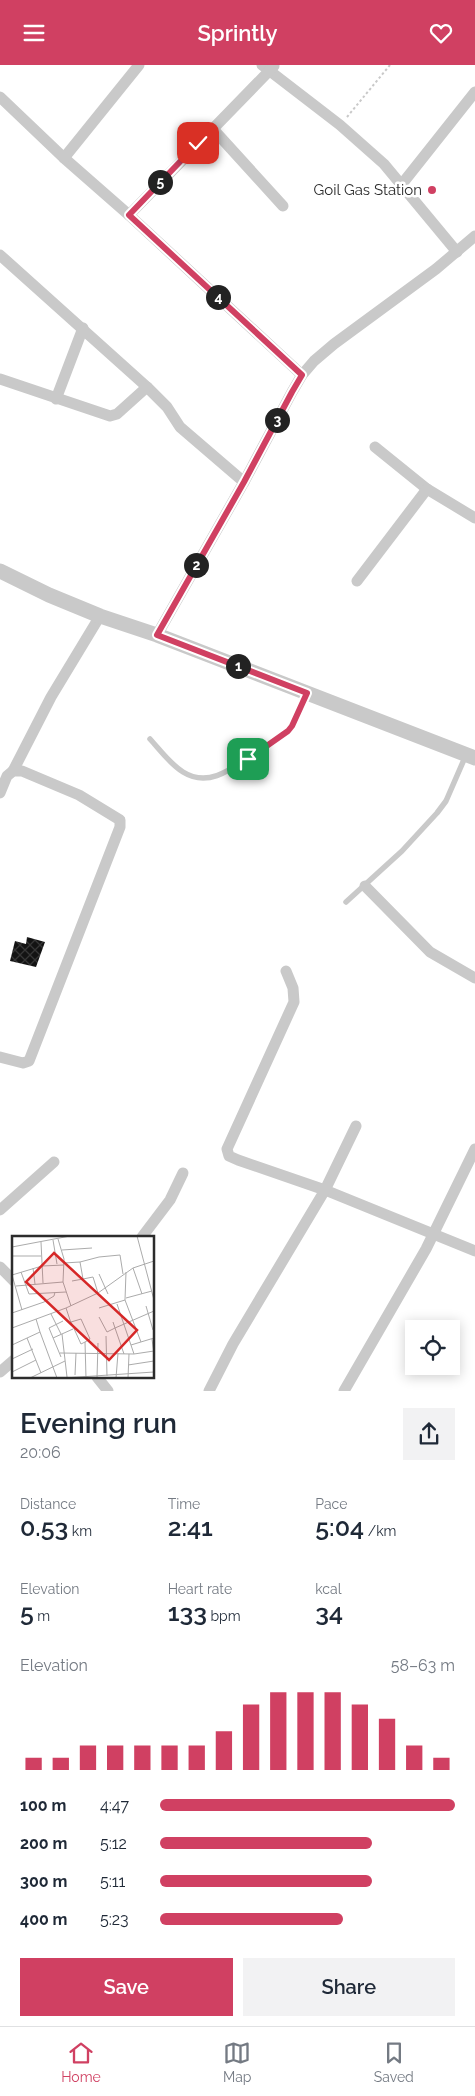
<!DOCTYPE html>
<meta charset="utf-8">
<style>
body{margin:0;font-family:Raleway,sans-serif;background:#f2f2f3;color:#1f2937;height:100vh;display:flex;flex-direction:column;font-size:19px;white-space:nowrap}
*{box-sizing:border-box;margin:0}
p{font-size:16px;color:#747a83}
.icon{flex:none;width:28px;height:28px;fill:none;stroke:currentColor;stroke-width:2;stroke-linecap:round;stroke-linejoin:round}
.map{position:relative;height:1326px;overflow:hidden}
.sheet{display:flex;flex-direction:column;background:#fff;flex:1}
.sheet>*{flex:none}
.tools{position:absolute;left:405px;top:1255px;display:grid;gap:10px}
.tools a{display:grid;place-items:center;width:55px;height:55px;border-radius:0px;background:#fff;box-shadow:0 2px 12px #0003;font-size:25px}
.pin{position:absolute;display:grid;place-items:center;width:42px;height:42px;color:#fff;margin:-21px;border-radius:10px;box-shadow:0 2px 8px #0006}
.km{position:absolute;width:25px;height:25px;margin:-12px;border-radius:50%;background:#222;color:#fff;font-size:14px;line-height:25px;text-align:center}
.round{display:grid;place-items:center;flex:none;width:52px;height:52px;border-radius:0px;background:#f2f2f3}
.overview{display:flex;align-items:center;justify-content:space-between;height:85px;padding:0 20px}
h1{font-size:28px;font-weight:600;line-height:38px}
.metrics{display:grid;grid-template-columns:repeat(3,1fr);gap:8px;height:85px;padding:5px 20px}
.metrics div{display:grid;align-content:center}
.metrics b{font-size:25px;font-weight:600}
.metrics small{font-size:14px;font-weight:400}
.metrics p{font-size:14px}
.chart{height:140px;padding:10px 20px}
.chart p{display:flex;justify-content:space-between}
.chart svg{width:100%;height:90px;margin-top:5px;stroke:#d04062;stroke-width:6}
.primary-button{display:flex;gap:10px;margin-top:auto;padding:10px 20px}
.primary-button a{flex:1;height:58px;border-radius:0px;background:#d04062;color:#fff;font-size:20px;font-weight:600;line-height:58px;text-align:center}
.primary-button a+a{background:#f2f2f3;color:#1f2937}
ul{padding:0 20px;list-style:none;font-size:16px}
li{display:grid;grid-template-columns:80px 60px 1fr;align-items:center;height:38px}
li i{height:12px;border-radius:6px;background:#d04062}
header{display:flex;justify-content:space-between;align-items:center;height:65px;padding:0 20px;background:#d04062;color:#fff;font-size:22px;font-weight:600}
.dock{display:flex;justify-content:space-around;align-items:center;height:70px;border-top:1px solid #e0e1e3;background:#fff;font-size:14px;color:#747a83}
.dock a{display:grid;justify-items:center;gap:2px}
.dock .active{color:#d04062}
.map>svg:first-child{display:block}
</style>
<header><svg class="icon" aria-label="menu" viewBox="0 0 24 24"><path d="M4 6h16M4 12h16M4 18h16"/></svg>Sprintly<svg class="icon" aria-label="heart" viewBox="0 0 24 24"><path d="M12 20l-8-8c-3-5 5-10 8-4 3-6 11-1 8 4z"/></svg></header>
<div class="map">
<svg width="475" height="1326" viewBox="0 0 475 1326">
<defs>
<pattern id="building-cross-hatch" width="8" height="8" patternUnits="userSpaceOnUse" patternTransform="scale(1.25)"><rect width="8" height="8" fill="#131313"/><path d="M0 0l8 8M0 8l8-8" fill="none" stroke="#363636"/></pattern>
</defs>
<rect width="100%" height="100%" fill="#fff"/>
<!-- building -->
<polygon fill="url(#building-cross-hatch)" points="27,872 45,877 36,902 10,896 15,876 26,879"/>
<g fill="none" stroke-linecap="round" stroke-linejoin="round">
<!-- path -->
<polyline stroke="#c9c9c9" stroke-width="2" stroke-dasharray="2.5 2.5" stroke-linecap="butt" points="347,52 390,0"/>
<!-- service -->
<g stroke="#c9c9c9" stroke-width="5.5">
<path d="M150,674C160,685 170,699 183,707C207,722 229,706 249,692C262,684 275,675 288,667L292,661L307,628"/>
<polyline points="346,837 402,786 437,748 446,736 466,690"/>
</g>
<!-- minor -->
<g stroke="#c9c9c9" stroke-width="11">
<polyline points="262,0 340,60 384,99 457,187"/>
<polyline points="0,32 64,93 129,150 302,310"/>
<polyline points="213,64 283,141"/>
<polyline points="64,93 139,0"/>
<polyline points="402,119 475,27"/>
<polyline points="129,150 274,1"/>
<polyline points="0,190 147,322 167,342 180,362 244,417"/>
<polyline points="0,314 110,351 117,349 147,322"/>
<polyline points="56,334 83,263"/>
<polyline points="375,382 427,424 475,453"/>
<polyline points="357,516 427,424"/>
<polyline points="157,570 244,417 292,327 302,310 314,296 334,279 436,204 475,171"/>
<polyline points="13,706 51,632 100,551"/>
<polyline points="0,728 7,711 13,706 22,706 79,730 120,755 120,762 29,996 23,998 0,992"/>
<polyline points="365,821 430,887 475,913"/>
<polyline points="356,1061 325,1125 475,1186"/>
<polyline points="0,1145 54,1097"/>
<polyline points="142,1172 170,1135 183,1108"/>
<polyline points="0,1202 14,1216"/>
<polyline points="0,1307 14,1295"/>
<polyline points="97,1312 108,1326"/>
<polyline points="209,1326 233,1279 325,1125 238,1095 229,1091 227,1084 294,937 293,923 286,906"/>
<polyline points="344,1326 426,1184 475,1084"/>
</g>
<!-- tertiary -->
<polyline stroke="#c9c9c9" stroke-width="15" points="0,506 49,530 100,551 157,570 475,693"/>
</g>
<g fill="none" stroke-linecap="round" stroke-linejoin="round">
<defs>
<polyline id="route" points="198,78 129,150 302,310 292,327 244,417 157,570 307,628 292,661 288,666 248,694"/>
</defs>
<!-- route casing -->
<use href="#route" stroke="#fff" stroke-width="10"/>
<!-- route -->
<use href="#route" stroke="#d04062" stroke-width="6"/>
</g>
<!-- markers -->
<circle fill="#d04062" stroke="#fff" stroke-width="2" cx="432" cy="125" r="5"/>
<g text-anchor="middle" dominant-baseline="central" stroke-width="5" stroke-linejoin="round" paint-order="stroke">
<!-- poi labels -->
<g font-size="15" fill="#2c2c2c" stroke="#fff" text-anchor="end">
<text x="422" y="125">Goil Gas Station</text>
</g>
</g>
<!-- overview -->
<g transform="translate(12 1171)">
<rect width="142" height="142" fill="#fff"/>
<path fill="none" stroke="#ababab" stroke-width="1" d="M125,0L142,64M46,3L52,23L51,46L59,70M41,4L45,28M29,6L31,47M0,11L58,0M50,14L80,12M0,20H29M52,27L68,26M21,32L23,48M121,32L130,58M9,36L17,58L54,56M87,38L96,58M71,43L81,41L86,57M60,45L71,43L68,26L87,21L108,19L111,38M4,50L51,46M114,62L140,55M113,64L129,106M105,68L122,118M134,70L141,94M54,72L59,87M87,72L113,64L114,36M10,74L0,39L30,30L52,29M0,77L32,66L42,60L43,56M39,78L49,98M87,81L95,96L103,92L112,118M101,86L103,92L142,75M0,92L54,72L86,57L121,32L142,25M28,96L45,142M50,98L55,141M94,100L95,140M15,102L29,137M41,102L61,93M140,103L142,118M73,106L78,103L69,83L59,86L69,108L73,106L74,142M0,109L28,96L24,83M119,109L142,102M48,117L122,118L142,115M49,121L37,92L51,85M0,123L21,113M116,129L142,125M0,136L24,124M63,139L64,117M18,142L53,125M52,142L142,136M85,142L86,107M104,142L106,117M116,142L117,118"/>
<path fill="#d62828" fill-opacity="0.15" stroke="#d62828" stroke-width="2.5" d="M42,17L125,94L97,124L14,46Z"/>
<rect width="142" height="142" fill="none" stroke="#2c2c2c" stroke-width="2.5"/>
</g>
</svg>
<div class="tools">
<a><svg class="icon" aria-label="locate" viewBox="0 0 24 24"><circle cx="12" cy="12" r="6"/><path d="M12 2v4M12 18v4M2 12h4M18 12h4"/></svg></a>
</div>
<div class="pin" style="left:248px;top:694px;background:#1e9e55"><svg class="icon" aria-label="arrive" viewBox="0 0 24 24"><path d="M6 21V4h12l-3 4 3 4H6"/></svg></div>
<div class="pin" style="left:198px;top:78px;background:#d93025"><svg class="icon" aria-label="check" viewBox="0 0 24 24"><path d="M5 12l5 5 9-10"/></svg></div>
<b class="km" style="left:238px;top:601px">1</b>
<b class="km" style="left:196px;top:500px">2</b>
<b class="km" style="left:277px;top:355px">3</b>
<b class="km" style="left:218px;top:232px">4</b>
<b class="km" style="left:160px;top:117px">5</b>
</div>
<section class="sheet">
<div class="overview"><div><h1>Evening run</h1><p>20:06</p></div><a class="round"><svg class="icon" aria-label="share" viewBox="0 0 24 24"><path d="M12 15V3M7 8l5-5 5 5M5 13v7h14v-7"/></svg></a></div>
<div class="metrics">
<div><p>Distance</p><b>0.53<small> km</small></b></div>
<div><p>Time</p><b>2:41</b></div>
<div><p>Pace</p><b>5:04<small> /km</small></b></div>
</div>
<div class="metrics">
<div><p>Elevation</p><b>5<small> m</small></b></div>
<div><p>Heart rate</p><b>133<small> bpm</small></b></div>
<div><p>kcal</p><b>34</b></div>
</div>
<div class="chart"><p><span>Elevation</span>58–63 m</p>
<svg viewBox="0 0 160 44" preserveAspectRatio="none"><path d="M5 44V38M15 44V38M25 44V32M35 44V32M45 44V32M55 44V32M65 44V32M75 44V25M85 44V12M95 44V6M105 44V6M115 44V6M125 44V12M135 44V19M145 44V32M155 44V38"/></svg>
</div>
<ul>
<li><b>100 m</b>4:47<i style="width:100%"></i></li>
<li><b>200 m</b>5:12<i style="width:72%"></i></li>
<li><b>300 m</b>5:11<i style="width:72%"></i></li>
<li><b>400 m</b>5:23<i style="width:62%"></i></li>
</ul>
<div class="primary-button"><a>Save</a><a>Share</a></div>
</section>
<nav class="dock">
<a class="active"><svg class="icon" aria-label="home" viewBox="0 0 24 24"><path d="M3 11l9-7 9 7M6 9v11h12V9"/></svg>Home</a>
<a><svg class="icon" aria-label="map" viewBox="0 0 24 24"><path d="M3 6l6-2 6 2 6-2v14l-6 2-6-2-6 2zM9 4v14M15 6v14"/></svg>Map</a>
<a><svg class="icon" aria-label="saved" viewBox="0 0 24 24"><path d="M7 4h10v16l-5-4-5 4z"/></svg>Saved</a>
</nav>
